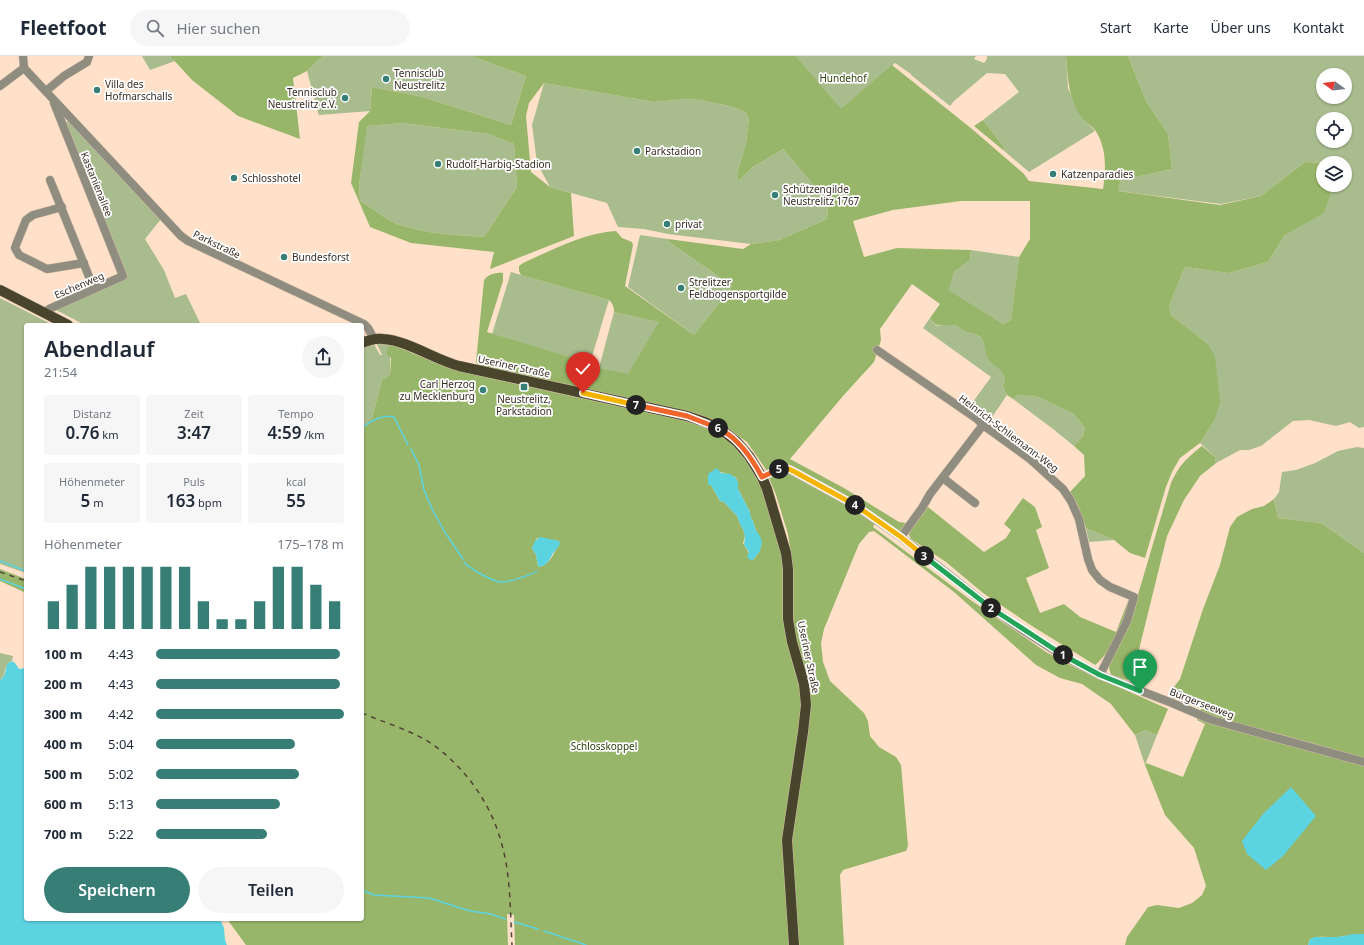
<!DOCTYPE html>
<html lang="de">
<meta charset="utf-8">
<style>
body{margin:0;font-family:"Noto Sans",sans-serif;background:#f6f6f7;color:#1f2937;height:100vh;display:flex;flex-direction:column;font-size:15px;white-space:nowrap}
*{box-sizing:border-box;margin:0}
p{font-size:13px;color:#747a83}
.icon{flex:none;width:22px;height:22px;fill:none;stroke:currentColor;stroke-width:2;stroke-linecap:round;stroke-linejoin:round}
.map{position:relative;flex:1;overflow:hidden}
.details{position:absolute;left:24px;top:267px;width:340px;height:598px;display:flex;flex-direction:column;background:#fff;border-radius:4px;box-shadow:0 1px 3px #0004}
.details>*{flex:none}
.needle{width:26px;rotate:285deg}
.buttons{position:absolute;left:1316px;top:12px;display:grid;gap:8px}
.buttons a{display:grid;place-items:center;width:36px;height:36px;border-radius:50%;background:#fff;box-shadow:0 1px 3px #0004;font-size:20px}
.pin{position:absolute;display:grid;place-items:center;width:34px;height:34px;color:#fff;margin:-41px -17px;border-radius:50% 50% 50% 0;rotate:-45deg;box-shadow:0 0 4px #0007}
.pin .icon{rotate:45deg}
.km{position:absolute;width:20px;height:20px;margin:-10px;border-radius:50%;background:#222;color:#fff;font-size:11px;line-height:20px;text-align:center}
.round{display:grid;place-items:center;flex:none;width:42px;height:42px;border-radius:21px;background:#f6f6f7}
.head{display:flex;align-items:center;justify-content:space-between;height:68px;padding:0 20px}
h1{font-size:22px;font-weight:600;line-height:30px}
.metrics{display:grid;grid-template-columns:repeat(3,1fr);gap:6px;height:68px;padding:4px 20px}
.metrics div{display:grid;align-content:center;border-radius:4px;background:#f6f6f7;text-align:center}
.metrics b{font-size:17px;font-weight:600}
.metrics small{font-size:11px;font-weight:400}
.metrics p{font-size:11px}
.chart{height:112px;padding:8px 20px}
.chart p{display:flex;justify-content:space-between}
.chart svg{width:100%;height:72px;margin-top:4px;stroke:#377e77;stroke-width:6}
.cta{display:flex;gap:8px;margin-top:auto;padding:8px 20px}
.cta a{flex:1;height:46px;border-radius:24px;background:#377e77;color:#fff;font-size:16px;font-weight:600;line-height:46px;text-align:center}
.cta a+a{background:#f6f6f7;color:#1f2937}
ul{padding:0 20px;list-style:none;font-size:13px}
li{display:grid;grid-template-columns:64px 48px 1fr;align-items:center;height:30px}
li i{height:10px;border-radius:5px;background:#377e77}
header{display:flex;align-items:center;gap:24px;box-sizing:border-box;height:56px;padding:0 20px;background:#fff;border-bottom:1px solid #e0e1e3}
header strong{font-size:19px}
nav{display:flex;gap:22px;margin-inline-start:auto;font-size:14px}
.search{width:280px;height:36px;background:#f6f6f7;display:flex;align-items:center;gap:10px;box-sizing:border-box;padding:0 14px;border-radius:22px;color:#747a83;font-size:15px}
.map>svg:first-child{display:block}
</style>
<header>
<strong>Fleetfoot</strong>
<div class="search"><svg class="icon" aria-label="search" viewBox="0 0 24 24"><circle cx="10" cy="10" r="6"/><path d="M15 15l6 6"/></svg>Hier suchen</div>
<nav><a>Start</a><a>Karte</a><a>Über uns</a><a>Kontakt</a></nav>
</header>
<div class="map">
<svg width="1364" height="889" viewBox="0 0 1364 889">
<rect width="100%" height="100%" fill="#ffe0c9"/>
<!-- green -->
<g fill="#a8bc8e" fill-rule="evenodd">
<polygon points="142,0 170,0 175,5 150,14"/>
<polygon points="323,0 471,0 526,20 511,69 423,41 372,31 370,55 319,59 314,46 315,45 307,15"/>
<polygon points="796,0 976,0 974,3 984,7 987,3 987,0 1066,0 1068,32 1081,60 1095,75 1029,116 1003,94 1004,91 983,64 1019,36 1005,18 987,17 954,45 950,50 911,19 911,18 895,7 841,54"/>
<path d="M1128,0H1364V371L1359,372L1350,366L1336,370L1309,364L1293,365L1261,390L1249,394H1240L1216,407L1215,401L1200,387L1214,365L1208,288L1171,259L1169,250L1185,211L1229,217L1268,206L1285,179L1324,156L1334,129H1345V107L1305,106L1261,140L1221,148L1118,135L1122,118L1136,121L1172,113L1168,78L1146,45ZM1323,19H1345V41H1323ZM1323,63H1345V85H1323Z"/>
<polygon points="544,27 654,46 687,43 700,44 729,50 741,54 746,57 749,63 746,87 738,114 738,125 753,111 783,93 828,146 827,163 779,184 751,188 668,178 644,173 618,171 607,147 550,131 537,107 532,69"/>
<polygon points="68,64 161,163 145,183 164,214 175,242 186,238 201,269 85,269 56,254 126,222 66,67"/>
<path d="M403,67L489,78L514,88L517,131L484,181C455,179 425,178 397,168C384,163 373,152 360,145L359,129L366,70Z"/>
<polygon points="640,179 668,183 668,185 732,230 694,279 628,231"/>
<polygon points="971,194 1019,201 1011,264 1003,268 947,234 954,216 970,204"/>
<polygon points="511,216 609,244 590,307 492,278"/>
<polygon points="0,242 53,269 26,269 26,517 0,508"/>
<polygon points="614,256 660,266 628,319 599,312"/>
<path d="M930,262C938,277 947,265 957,269C961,271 963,275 967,276C972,278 977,277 981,282C987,289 985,299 993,307C999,314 1006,317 1005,327L1002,329L1007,339L988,367L967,354L991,321L923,272Z"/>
<polygon points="374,288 380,299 382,299 377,288 390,288 390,319 382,324 372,362 362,371 362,292"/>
<polygon points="1018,339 1038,341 1074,358 1085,372 1083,380 1074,390 1053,373 1013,343"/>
<polygon points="1357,391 1364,392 1364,497 1321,467 1278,462 1274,443 1279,436 1282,416 1296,414 1315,407 1338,395"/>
<polygon points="1086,472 1114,484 1089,486"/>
<polygon points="0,597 13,600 12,605 9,606 5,613 4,620 0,624"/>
<polygon points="1145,674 1157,679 1145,709 1135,679"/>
</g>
<!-- forest -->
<g fill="#98b669" fill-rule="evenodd">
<polygon points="170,0 323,0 307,15 293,22 300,83 238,60 192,24"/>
<path d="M471,0H796L841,53L892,9L972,73L1024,118L1029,125L1103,133C1106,114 1107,91 1095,74C1091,69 1084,65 1080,59C1068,39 1068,22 1066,0H1128L1146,45L1168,78L1172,113L1136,121L1122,118L1118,135L1220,149L1261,140L1305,106L1329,107H1323V129H1334L1324,157L1285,179L1268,206L1229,217L1185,211L1169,250L1171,259L1208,288L1215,301L1220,346L1214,365L1200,387L1180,402L1172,416L1166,431L1145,502L1130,497L1114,484L1086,472L1078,449L1070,436L1085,420L1084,399L1074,390L1083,380L1085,372L1074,358L1038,341L1018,339L1013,343L1007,339L1002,329L1005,327C1006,314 994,312 988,302C984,296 986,288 981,282C977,277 972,278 967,276C963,275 960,271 956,269C946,268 937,274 930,262L940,248L912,228L880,273L881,284L874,306L843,340L790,403L844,432L899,466L906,467L896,480L876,466L873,471L972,545L1046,596L1076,612L1168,653L1157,679L1145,674L1135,679L1111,648L1082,628L1060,622L1036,609L954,536L874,475L869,476L859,488L824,573L821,587L823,606L830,625L864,657L868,665L870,680L879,691L896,701L901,709L908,790L906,795L843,814L840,819L844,889H799L791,784L808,677L810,640L808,627L796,584L793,563V512L788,478L776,439L765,412L747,386L724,370L479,310L476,306L484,224C487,219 496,216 503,217V225L487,276L590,307L599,312L628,318L659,266L614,256C614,251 613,248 609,244L521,219L519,215V210L523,207C552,194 584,177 616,175L622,182L632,186L633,189L625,230L694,279L732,230L668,185V183L743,193L751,188L779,184L827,163L828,146L783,93L753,111L738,125V114L746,87L749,63L746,57L741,54L729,50L700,44L687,43L654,46L544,27L529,47L526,60L531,116L550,131L571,137L574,180L490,213L494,196L411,187L370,171L351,127L359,66L370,55L372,31L423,41L511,69L526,20ZM403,67L489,78L514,88L517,131L484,181C455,179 425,178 397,168C384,163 373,152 360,145L359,129L367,70ZM961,145H1030V183L1019,201L1011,264L1003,268L948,234L954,216L970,204L971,194L897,192L864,201L853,165L893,154Z"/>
<polygon points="983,64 1004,91 1003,94 974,70"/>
<path d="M390,288L439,308L458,315L695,367L719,378L734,389L745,402L757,423L763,435L782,498L802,649L799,676L782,784L790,889H515L514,859L507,858L508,889H246L227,863H362V371L372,362L382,324L390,319L391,302L387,299V295ZM714,415C719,415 733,419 736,422L738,427V433L750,456V460L753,465L756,475L761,483L760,495L753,504L743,487L745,480L743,473L740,468L737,460L724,446L720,445L711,429H709L708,422ZM537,482L559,485C555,496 551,507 540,511L538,510L536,499L532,492Z"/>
<path d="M1202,390L1215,401L1216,407L1200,420L1184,444L1167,480L1133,618L1131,622L1127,624L1111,619L1109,612L1111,604L1137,542L1171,427C1180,408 1186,403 1202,390Z"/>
<path d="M1023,442L1035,451L1042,471L1036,474L1049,512L1026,522L1040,557L1064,548L1080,561L1116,576L1128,545C1129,560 1108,601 1095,609L1032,570L983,537L946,506L911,483L909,479V475L928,451L984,496L1006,482L1011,474L1004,468Z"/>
<path d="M1274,443L1278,462L1321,467L1364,497V878C1355,878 1347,880 1338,881C1329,882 1319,879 1310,883L1308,889H1125L1127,881L1148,851L1157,849L1179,852L1192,847L1202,839L1206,830L1194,792L1165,759L1145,709L1146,707L1183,721L1205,668L1197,664L1201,653L1170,641V636L1180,623L1203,553L1220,509L1230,471L1237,461L1252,453L1264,450Z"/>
<polygon points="0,513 26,523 26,537 0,525"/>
</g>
<!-- water -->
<g fill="#5bd3e1">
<polygon points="717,412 721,417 730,418 736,422 738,427 738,433 750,456 751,462 753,465 756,475 760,480 762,486 760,495 752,505 747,501 749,496 744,489 745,480 743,473 740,468 737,460 724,446 720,445 711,429 708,429 708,418"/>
<path d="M540,481L559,485L560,488C558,491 556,494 554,496C549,503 549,508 540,511L538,510L536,499L532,492L535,485Z"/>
<path d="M12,605L15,607L19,613L26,612V863H220L224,872L225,884L227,889H0V624C7,620 4,613 8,607Z"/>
<polygon points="1291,731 1316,760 1283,800 1266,814 1247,798 1242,785 1263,758"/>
<polygon points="1354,878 1364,878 1364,889 1308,889 1310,883 1315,881 1338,881"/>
</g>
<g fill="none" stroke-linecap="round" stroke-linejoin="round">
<!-- stream -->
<g stroke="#5bd3e1" stroke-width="1.5">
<path d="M362,372C370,365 383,358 394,361L408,389"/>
<polyline points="411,393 419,409 424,434 433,455 446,478 463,503"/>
<polyline points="0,505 26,515"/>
<path d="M464,506C470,513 492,525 500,526C507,527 531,519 537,515"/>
<polyline points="0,523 26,533"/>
<polyline points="362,834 374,839 429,842 470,855 491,858 505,863"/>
<polyline points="514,866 538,873"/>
<polyline points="544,875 586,889"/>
</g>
<defs>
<g id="minor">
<polyline points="23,0 24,12"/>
<polyline points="24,12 181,180 188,185 364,268 368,272 374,283"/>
<polyline points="0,30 24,12"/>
<polyline points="46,35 64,20 87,6 89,0"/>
<polyline points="50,124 94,233"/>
<polyline points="62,151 33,159 26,164 16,189 15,192 19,199 47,213 84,207"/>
<polyline points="45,257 49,253 123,220 54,47"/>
<polyline points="877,294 977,363 983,369 1030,403 1063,433 1071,445 1079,463 1088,503 1092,514 1100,524 1110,531 1134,541 1127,565 1100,619"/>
<polyline points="762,421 777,414 789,413 851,447 901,481 982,545 1015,569 1063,600 1100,619 1172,647 1212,664 1364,706"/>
<polyline points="943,422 975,447"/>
<polyline points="901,481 922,452 930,438 983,369"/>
</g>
<g id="major">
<polyline points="0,234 68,269"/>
<path d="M362,287C369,284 376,282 383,283C406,284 436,304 459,310L687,360L705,366L722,374L737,386L749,400L762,421L767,433L786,497L788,513V563L792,586L804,628L806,649L803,676L787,784L794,889"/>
</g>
</defs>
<!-- minor casing -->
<use href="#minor" stroke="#d7bca8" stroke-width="9"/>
<!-- major casing -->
<use href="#major" stroke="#d7bca8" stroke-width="11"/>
<!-- minor -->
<use href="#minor" stroke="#8f8d7f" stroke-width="8"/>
<!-- major -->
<use href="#major" stroke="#49452d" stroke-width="10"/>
<!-- rail -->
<g stroke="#514338" stroke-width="1.5" stroke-dasharray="5 5" stroke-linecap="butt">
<polyline points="0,516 26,525"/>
<path d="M362,657C385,667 411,674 432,688C466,712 492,749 502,789C511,821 510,856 512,889"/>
</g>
</g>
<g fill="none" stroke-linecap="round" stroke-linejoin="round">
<defs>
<polyline id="split-1" points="1063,599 1100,619 1140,635"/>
<polyline id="split-2" points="991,552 1063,599"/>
<polyline id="split-3" points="924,500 991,552"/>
<polyline id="split-4" points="855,449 901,481 924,500"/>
<polyline id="split-5" points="779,413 789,413 795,416 855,449"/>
<path id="split-6" d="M718,372C738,382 751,401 762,421L779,413"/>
<polyline id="split-7" points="636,349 687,360 718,372"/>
<polyline id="split-8" points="583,337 636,349"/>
</defs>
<!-- split-1 casing -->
<use href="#split-1" stroke="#fff" stroke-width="8"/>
<!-- split-2 casing -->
<use href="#split-2" stroke="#fff" stroke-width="8"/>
<!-- split-3 casing -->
<use href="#split-3" stroke="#fff" stroke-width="8"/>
<!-- split-4 casing -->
<use href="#split-4" stroke="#fff" stroke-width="8"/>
<!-- split-5 casing -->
<use href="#split-5" stroke="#fff" stroke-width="8"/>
<!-- split-6 casing -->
<use href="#split-6" stroke="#fff" stroke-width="8"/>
<!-- split-7 casing -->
<use href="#split-7" stroke="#fff" stroke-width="8"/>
<!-- split-8 casing -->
<use href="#split-8" stroke="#fff" stroke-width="8"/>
<!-- split-1 -->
<use href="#split-1" stroke="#22a559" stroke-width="5"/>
<!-- split-2 -->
<use href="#split-2" stroke="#22a559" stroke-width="5"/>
<!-- split-3 -->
<use href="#split-3" stroke="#22a559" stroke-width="5"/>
<!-- split-4 -->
<use href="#split-4" stroke="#f5b400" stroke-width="5"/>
<!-- split-5 -->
<use href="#split-5" stroke="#f5b400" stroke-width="5"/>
<!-- split-6 -->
<use href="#split-6" stroke="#f0652b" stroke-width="5"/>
<!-- split-7 -->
<use href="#split-7" stroke="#f0652b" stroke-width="5"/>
<!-- split-8 -->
<use href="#split-8" stroke="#f5b400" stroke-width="5"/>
</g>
<!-- markers -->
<g fill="#377e77" stroke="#fff" stroke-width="1.5">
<circle cx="386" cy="23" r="4"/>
<circle cx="97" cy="34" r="4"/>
<circle cx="345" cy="42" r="4"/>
<circle cx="637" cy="95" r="4"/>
<circle cx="438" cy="108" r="4"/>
<circle cx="1053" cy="118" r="4"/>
<circle cx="234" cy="122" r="4"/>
<circle cx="775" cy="139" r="4"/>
<circle cx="667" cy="168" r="4"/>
<circle cx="284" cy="201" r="4"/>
<circle cx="681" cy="232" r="4"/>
<rect x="520" y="327" width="8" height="8" rx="2"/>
<circle cx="483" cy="334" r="4"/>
</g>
<g text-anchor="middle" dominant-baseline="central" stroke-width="3.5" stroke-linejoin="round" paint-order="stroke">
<!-- poi labels -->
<g font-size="10" fill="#372c23" stroke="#fff" text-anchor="start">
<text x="394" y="17">Tennisclub<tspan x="394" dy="12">Neustrelitz</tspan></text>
<text x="105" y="28">Villa des<tspan x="105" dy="12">Hofmarschalls</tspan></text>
<text x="337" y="36" text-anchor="end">Tennisclub<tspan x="337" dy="12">Neustrelitz e.V.</tspan></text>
<text x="645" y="95">Parkstadion</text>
<text x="446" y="108">Rudolf-Harbig-Stadion</text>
<text x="1061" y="118">Katzenparadies</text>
<text x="242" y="122">Schlosshotel</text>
<text x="783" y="133">Schützengilde<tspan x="783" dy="12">Neustrelitz 1767</tspan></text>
<text x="675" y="168">privat</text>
<text x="292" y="201">Bundesforst</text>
<text x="689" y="226">Strelitzer<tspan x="689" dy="12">Feldbogensportgilde</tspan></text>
<text x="475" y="328" text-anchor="end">Carl Herzog<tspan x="475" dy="12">zu Mecklenburg</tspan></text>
<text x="524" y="343" text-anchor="middle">Neustrelitz,<tspan x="524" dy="12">Parkstadion</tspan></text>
</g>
<!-- park labels -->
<g font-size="10" fill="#2e4107" stroke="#fff">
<text x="843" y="22">Hundehof</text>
<text x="604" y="690">Schlosskoppel</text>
</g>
<!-- street labels -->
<g font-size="10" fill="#372c23" stroke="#fff">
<text transform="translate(97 128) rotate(68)">Kastanienallee</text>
<text transform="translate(217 188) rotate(26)">Parkstraße</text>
<text transform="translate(79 229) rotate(-23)">Eschenweg</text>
<text transform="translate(514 310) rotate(12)">Useriner Straße</text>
<text transform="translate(1009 377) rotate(37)">Heinrich-Schliemann-Weg</text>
<text transform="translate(809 601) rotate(78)">Useriner Straße</text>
<text transform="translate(1202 647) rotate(21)">Bürgerseeweg</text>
</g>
</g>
</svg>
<div class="buttons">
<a><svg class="needle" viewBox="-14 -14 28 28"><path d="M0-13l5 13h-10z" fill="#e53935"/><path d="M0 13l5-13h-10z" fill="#747a83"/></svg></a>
<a><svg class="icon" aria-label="locate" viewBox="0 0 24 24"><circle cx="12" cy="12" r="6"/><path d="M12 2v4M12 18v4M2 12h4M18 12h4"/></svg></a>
<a><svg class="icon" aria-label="layers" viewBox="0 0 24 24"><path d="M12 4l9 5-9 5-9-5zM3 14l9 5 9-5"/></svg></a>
</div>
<div class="pin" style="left:1140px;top:635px;background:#1e9e55"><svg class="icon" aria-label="arrive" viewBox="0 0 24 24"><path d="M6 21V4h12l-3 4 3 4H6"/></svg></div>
<div class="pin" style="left:583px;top:337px;background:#d93025"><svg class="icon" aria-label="check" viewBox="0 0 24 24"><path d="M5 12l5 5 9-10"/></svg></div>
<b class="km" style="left:1063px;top:599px">1</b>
<b class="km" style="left:991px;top:552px">2</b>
<b class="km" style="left:924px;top:500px">3</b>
<b class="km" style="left:855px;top:449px">4</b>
<b class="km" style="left:779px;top:413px">5</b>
<b class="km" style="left:718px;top:372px">6</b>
<b class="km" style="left:636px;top:349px">7</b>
<section class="details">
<div class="head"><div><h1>Abendlauf</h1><p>21:54</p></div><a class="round"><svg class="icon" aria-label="share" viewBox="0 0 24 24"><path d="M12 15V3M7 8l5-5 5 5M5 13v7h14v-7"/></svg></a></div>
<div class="metrics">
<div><p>Distanz</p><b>0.76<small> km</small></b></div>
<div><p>Zeit</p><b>3:47</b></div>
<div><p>Tempo</p><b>4:59<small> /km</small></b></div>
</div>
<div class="metrics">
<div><p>Höhenmeter</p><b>5<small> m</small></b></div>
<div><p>Puls</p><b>163<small> bpm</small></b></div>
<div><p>kcal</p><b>55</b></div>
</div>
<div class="chart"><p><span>Höhenmeter</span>175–178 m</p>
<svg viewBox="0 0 160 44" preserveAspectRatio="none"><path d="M5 44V27M15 44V17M25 44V6M35 44V6M45 44V6M55 44V6M65 44V6M75 44V6M85 44V27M95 44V38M105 44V38M115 44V27M125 44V6M135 44V6M145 44V17M155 44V27"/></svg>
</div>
<ul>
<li><b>100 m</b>4:43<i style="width:98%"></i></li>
<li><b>200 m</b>4:43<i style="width:98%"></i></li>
<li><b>300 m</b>4:42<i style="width:100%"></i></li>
<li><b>400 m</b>5:04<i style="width:74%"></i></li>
<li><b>500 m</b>5:02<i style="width:76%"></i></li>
<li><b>600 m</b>5:13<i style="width:66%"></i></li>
<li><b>700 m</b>5:22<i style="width:59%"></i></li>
</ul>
<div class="cta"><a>Speichern</a><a>Teilen</a></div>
</section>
</div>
